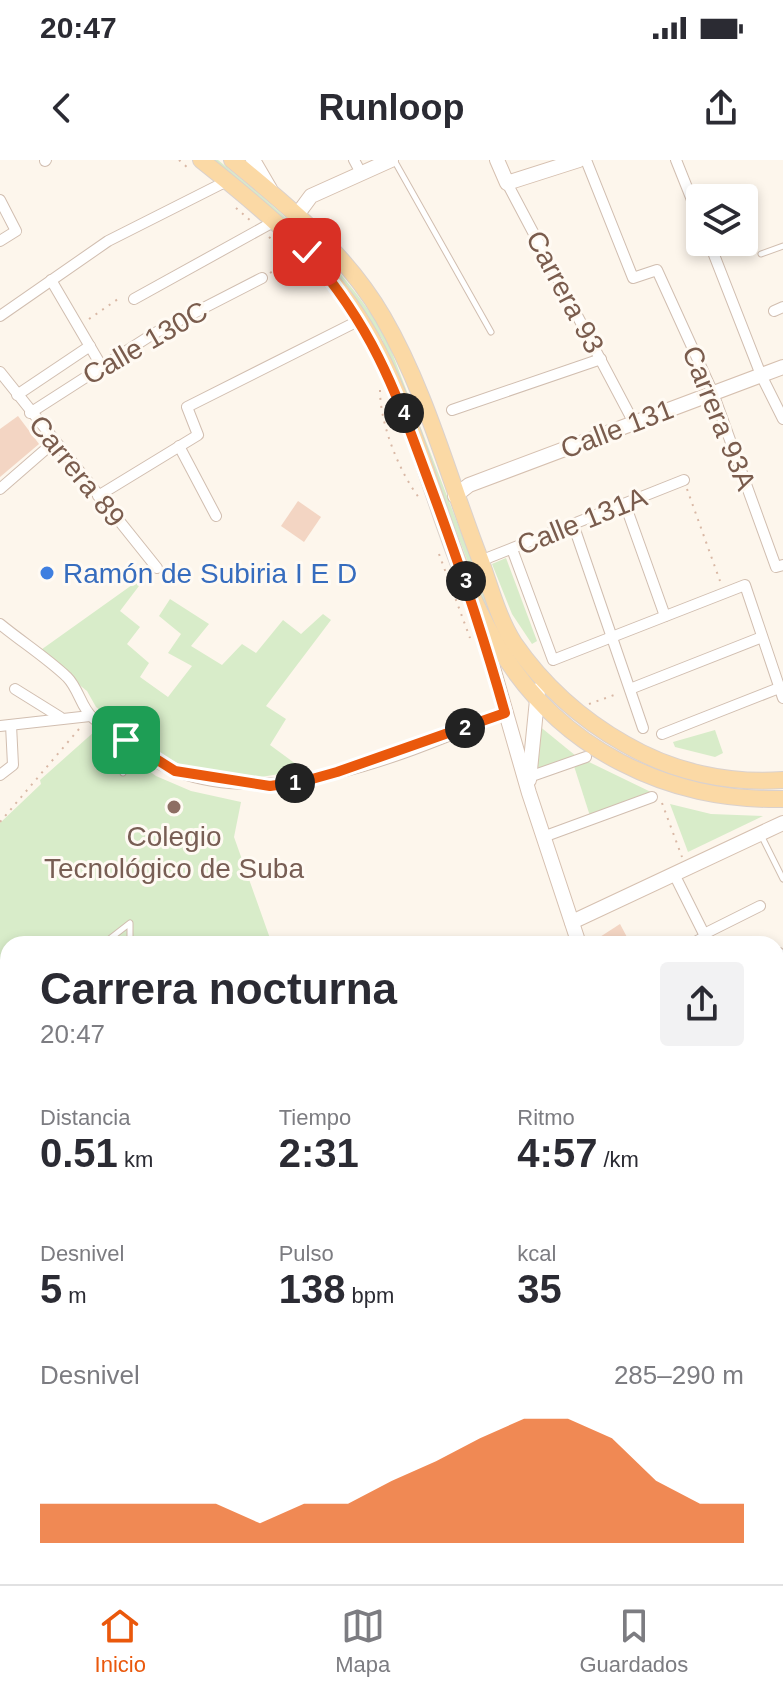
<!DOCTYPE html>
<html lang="es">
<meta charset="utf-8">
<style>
body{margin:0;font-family:Helvetica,sans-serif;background:#f2f2f3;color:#2b2b33;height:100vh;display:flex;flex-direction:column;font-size:30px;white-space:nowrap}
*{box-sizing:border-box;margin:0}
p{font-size:26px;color:#7c7c81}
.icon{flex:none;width:44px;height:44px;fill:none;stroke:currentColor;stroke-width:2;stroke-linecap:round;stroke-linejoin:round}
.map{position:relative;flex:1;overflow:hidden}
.panel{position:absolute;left:0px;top:776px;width:784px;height:648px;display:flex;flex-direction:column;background:#fff;border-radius:24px 24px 0 0;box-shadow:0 4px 12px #0003}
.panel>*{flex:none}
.buttons{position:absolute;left:686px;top:24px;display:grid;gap:16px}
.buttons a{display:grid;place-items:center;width:72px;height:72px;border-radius:8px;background:#fff;box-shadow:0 4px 12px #0003;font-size:40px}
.pin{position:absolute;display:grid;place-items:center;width:68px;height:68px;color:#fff;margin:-34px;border-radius:16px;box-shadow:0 4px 12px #0006}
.km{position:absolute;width:40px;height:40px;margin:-20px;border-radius:50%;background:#222;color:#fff;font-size:22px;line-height:40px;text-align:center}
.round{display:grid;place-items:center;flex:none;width:84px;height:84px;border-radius:8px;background:#f2f2f3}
.headline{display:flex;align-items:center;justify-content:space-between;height:136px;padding:0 40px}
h1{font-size:44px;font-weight:800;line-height:60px}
.figures{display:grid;grid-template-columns:repeat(3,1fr);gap:12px;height:136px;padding:8px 40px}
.figures div{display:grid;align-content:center}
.figures b{font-size:40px;font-weight:800}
.figures small{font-size:22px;font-weight:400}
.figures p{font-size:22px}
.chart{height:224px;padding:16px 40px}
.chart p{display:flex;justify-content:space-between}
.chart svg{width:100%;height:144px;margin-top:8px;fill:#ea580c;opacity:.7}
.status{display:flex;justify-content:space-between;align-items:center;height:56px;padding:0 40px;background:#fff;direction:ltr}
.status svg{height:22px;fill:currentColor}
header{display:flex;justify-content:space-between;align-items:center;height:104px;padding:0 40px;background:#fff;font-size:36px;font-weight:800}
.tabs{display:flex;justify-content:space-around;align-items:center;height:112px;border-top:2px solid #e1e1e2;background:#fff;font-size:22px;color:#7c7c81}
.tabs a{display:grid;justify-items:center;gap:4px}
.tabs .active{color:#ea580c}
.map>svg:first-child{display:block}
</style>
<div class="status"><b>20:47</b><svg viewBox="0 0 49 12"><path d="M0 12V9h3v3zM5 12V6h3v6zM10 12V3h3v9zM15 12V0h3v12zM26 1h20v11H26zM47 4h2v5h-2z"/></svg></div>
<header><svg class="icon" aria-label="back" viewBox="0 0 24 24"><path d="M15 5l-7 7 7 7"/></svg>Runloop<svg class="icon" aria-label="share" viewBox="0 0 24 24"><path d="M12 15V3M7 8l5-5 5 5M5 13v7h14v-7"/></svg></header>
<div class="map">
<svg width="783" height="1424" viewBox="0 0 783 1424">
<rect width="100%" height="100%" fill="#fdf6ec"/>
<!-- green -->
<g fill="#d8ecc9">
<path d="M212,0H218C286,55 340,102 386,177L490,448L528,513L525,516L486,449L382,179L335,109L305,77Z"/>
<polygon points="506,398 537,481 532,484 512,454 492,404"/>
<polygon points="139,420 142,422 120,451 140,467 127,484 149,503 140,517 168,537 192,506 168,493 181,474 159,456 170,439 209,464 191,486 222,505 242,484 256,493 283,460 301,474 323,454 331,460 266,546 286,559 270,585 304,610 261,617 186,607 149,590 96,547 87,531 38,492"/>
<polygon points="538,565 576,596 535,611"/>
<polygon points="715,570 723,593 715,597 675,587 673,582"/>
<polygon points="95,571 156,616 191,631 241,642 234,677 272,784 8,784 8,1416 640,1416 643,1424 0,1424 0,663 41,624 40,620"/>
<polygon points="589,602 655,634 590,656 574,606"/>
<polygon points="670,644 711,654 763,656 688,692"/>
</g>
<!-- building -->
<g fill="#f3d5c3">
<polygon points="18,256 39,284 0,317 0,269"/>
<polygon points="298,341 321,357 304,382 281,366"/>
<polygon points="620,764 628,779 619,784 589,784"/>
</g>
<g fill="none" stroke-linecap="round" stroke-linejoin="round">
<defs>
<g id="lane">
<polyline points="394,0 491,172"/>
<polyline points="761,94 783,86"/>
<polyline points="123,613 126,585"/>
<polyline points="761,675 783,719"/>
<polyline points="103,784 130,763 130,784"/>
<polyline points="686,784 703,775"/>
<polyline points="0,863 8,857"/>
<polyline points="0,1041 8,1040"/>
<polyline points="51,1416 105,1417 127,1424"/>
</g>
<g id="street">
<polyline points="354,0 361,13"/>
<polyline points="586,0 633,118 657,110 713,233 776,407 783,405"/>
<polyline points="676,0 700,60"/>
<polyline points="45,1 46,0"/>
<polyline points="507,23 634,263"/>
<polyline points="0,40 16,71 0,81"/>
<polyline points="709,82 761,215 783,259"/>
<polyline points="51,120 102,207"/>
<polyline points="134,139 275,61"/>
<polyline points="774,151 783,147"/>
<polyline points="0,156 108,81 227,21"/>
<polyline points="0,212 157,408"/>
<polyline points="17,235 90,186"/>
<polyline points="452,250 601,199"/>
<polyline points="30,253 153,174 262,118"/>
<polyline points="179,286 216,356"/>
<polyline points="0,329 54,282"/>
<polyline points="98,336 198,275 187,247 360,160"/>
<polyline points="625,344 665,456"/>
<polyline points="573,364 643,568"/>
<polyline points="512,389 553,500 745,425 783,538"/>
<polyline points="480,401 684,320"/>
<path d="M0,464C22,482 47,498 67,517C79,529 81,548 93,558C116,576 148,601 175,611C281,650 407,593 505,553"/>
<polyline points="15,529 60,557"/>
<polyline points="630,529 762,477"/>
<polyline points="0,566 90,556"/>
<polyline points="662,574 779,528"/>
<polyline points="0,615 13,605 11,565"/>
<polyline points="529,617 586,597"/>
<polyline points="543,677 652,637"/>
<polyline points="674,714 709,784"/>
<polyline points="704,774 760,746"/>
<polyline points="776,795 779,793"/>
<polyline points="776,848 783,844"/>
<polyline points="776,918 783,914"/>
<polyline points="776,978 783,975"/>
<polyline points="776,1043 783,1040"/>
<polyline points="776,1109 783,1105"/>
<polyline points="0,1150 8,1161"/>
<polyline points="776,1177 783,1174"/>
<polyline points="776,1228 783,1223"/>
<polyline points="776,1334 783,1330"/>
<polyline points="776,1375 783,1388"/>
<polyline points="154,1416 159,1424"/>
<polyline points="431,1416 442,1424"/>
<polyline points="606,1416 609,1424"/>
</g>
<g id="secondary">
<polyline points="253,0 270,29"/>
<polyline points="497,0 507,23 579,0"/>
<polyline points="297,55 311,36 391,0"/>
<polyline points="455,336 469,325 783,207"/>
<polyline points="479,459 529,633 579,784"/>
<polyline points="529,620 538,530"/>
<polyline points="572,762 783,663"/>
<polyline points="776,1194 783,1208"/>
</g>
<g id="primary">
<path d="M201,0C269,54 337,110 377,189C453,337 454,516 620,602C672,629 724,640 783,639"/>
<path d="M232,0C288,46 346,93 383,157C426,231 449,319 480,399C490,426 498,458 514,483C543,525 581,559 625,584C673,612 728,624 783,620"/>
</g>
</defs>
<!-- lane casing -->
<use href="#lane" stroke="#d1beb0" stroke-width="7"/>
<!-- street casing -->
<use href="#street" stroke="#d1beb0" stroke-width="12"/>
<!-- secondary casing -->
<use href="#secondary" stroke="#d6c0b0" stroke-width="16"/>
<!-- primary casing -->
<use href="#primary" stroke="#dad1cd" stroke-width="18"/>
<!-- path -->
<g stroke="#d9b8a5" stroke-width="2" stroke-dasharray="2 6" stroke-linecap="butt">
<polyline points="179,0 188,8"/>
<polyline points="236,48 252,62"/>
<polyline points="269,77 279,86"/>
<polyline points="270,113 292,100"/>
<polyline points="89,159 118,139"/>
<path d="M380,230C380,264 399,312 420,339"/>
<polyline points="687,329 720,421"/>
<polyline points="439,394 470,478"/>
<polyline points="589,544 617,534"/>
<polyline points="662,643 682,697"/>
<polyline points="0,662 79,569"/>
<polyline points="734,1416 740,1424"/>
</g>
<!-- lane -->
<use href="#lane" stroke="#fff" stroke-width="5"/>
<!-- street -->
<use href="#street" stroke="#fff" stroke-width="10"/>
<!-- secondary -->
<use href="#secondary" stroke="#fff" stroke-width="14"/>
<!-- primary -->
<use href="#primary" stroke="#fbd9a5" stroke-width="16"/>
</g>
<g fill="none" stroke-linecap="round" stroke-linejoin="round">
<defs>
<path id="route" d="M126,580L175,611L270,626L305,621L337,612L505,553C484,478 460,406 433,333C397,236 377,172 307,92"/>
</defs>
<!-- route casing -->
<use href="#route" stroke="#fff" stroke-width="16"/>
<!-- route -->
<use href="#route" stroke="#ea580c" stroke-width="10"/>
</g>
<!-- markers -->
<circle fill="#3f7fe0" stroke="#fffaf3" stroke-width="3" cx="47" cy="413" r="8"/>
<circle fill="#8d6e63" stroke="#fffaf3" stroke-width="3" cx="174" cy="647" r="8"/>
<g text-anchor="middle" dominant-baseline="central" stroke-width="6" stroke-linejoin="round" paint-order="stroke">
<!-- street labels -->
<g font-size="28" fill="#7a5c4d" stroke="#fffaf3">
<text transform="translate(565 132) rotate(62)">Carrera 93</text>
<text transform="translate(145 183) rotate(-30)">Calle 130C</text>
<text transform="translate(719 258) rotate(68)">Carrera 93A</text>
<text transform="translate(617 269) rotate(-21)">Calle 131</text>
<text transform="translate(77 311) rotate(51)">Carrera 89</text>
<text transform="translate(582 361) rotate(-22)">Calle 131A</text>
</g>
<!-- shop labels -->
<g font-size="28" fill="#366cbe" stroke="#fffaf3" text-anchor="start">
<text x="63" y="413">Ramón de Subiria I E D</text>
</g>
<!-- education labels -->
<g font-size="28" fill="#785e54" stroke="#fffaf3">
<text x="174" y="676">Colegio<tspan x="174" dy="32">Tecnológico de Suba</tspan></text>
</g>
</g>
</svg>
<div class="buttons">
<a><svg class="icon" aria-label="layers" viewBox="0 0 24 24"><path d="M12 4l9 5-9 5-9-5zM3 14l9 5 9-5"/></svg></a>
</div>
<div class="pin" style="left:126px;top:580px;background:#1e9e55"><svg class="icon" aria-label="arrive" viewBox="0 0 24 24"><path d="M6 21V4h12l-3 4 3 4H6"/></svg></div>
<div class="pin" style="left:307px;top:92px;background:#d93025"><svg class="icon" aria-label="check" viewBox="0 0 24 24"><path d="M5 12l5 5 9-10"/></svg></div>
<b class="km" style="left:295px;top:623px">1</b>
<b class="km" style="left:465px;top:568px">2</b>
<b class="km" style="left:466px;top:421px">3</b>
<b class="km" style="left:404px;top:253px">4</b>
<section class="panel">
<div class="headline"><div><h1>Carrera nocturna</h1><p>20:47</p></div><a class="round"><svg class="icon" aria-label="share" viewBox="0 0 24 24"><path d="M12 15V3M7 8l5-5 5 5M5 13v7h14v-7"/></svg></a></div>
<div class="figures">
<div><p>Distancia</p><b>0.51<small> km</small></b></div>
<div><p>Tiempo</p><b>2:31</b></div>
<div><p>Ritmo</p><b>4:57<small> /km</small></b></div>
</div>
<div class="figures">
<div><p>Desnivel</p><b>5<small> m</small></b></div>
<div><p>Pulso</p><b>138<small> bpm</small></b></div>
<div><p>kcal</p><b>35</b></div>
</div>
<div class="chart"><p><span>Desnivel</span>285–290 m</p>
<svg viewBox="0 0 160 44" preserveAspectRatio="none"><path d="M0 44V32L10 32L20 32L30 32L40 32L50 38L60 32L70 32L80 25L90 19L100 12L110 6L120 6L130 12L140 25L150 32L160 32V44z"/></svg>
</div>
</section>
</div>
<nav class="tabs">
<a class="active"><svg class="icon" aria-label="home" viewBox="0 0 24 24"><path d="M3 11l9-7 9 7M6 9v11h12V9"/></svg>Inicio</a>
<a><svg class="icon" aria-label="map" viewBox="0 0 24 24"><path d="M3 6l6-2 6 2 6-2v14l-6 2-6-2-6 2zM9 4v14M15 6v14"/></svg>Mapa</a>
<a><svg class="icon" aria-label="saved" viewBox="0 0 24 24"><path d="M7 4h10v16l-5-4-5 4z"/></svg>Guardados</a>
</nav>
